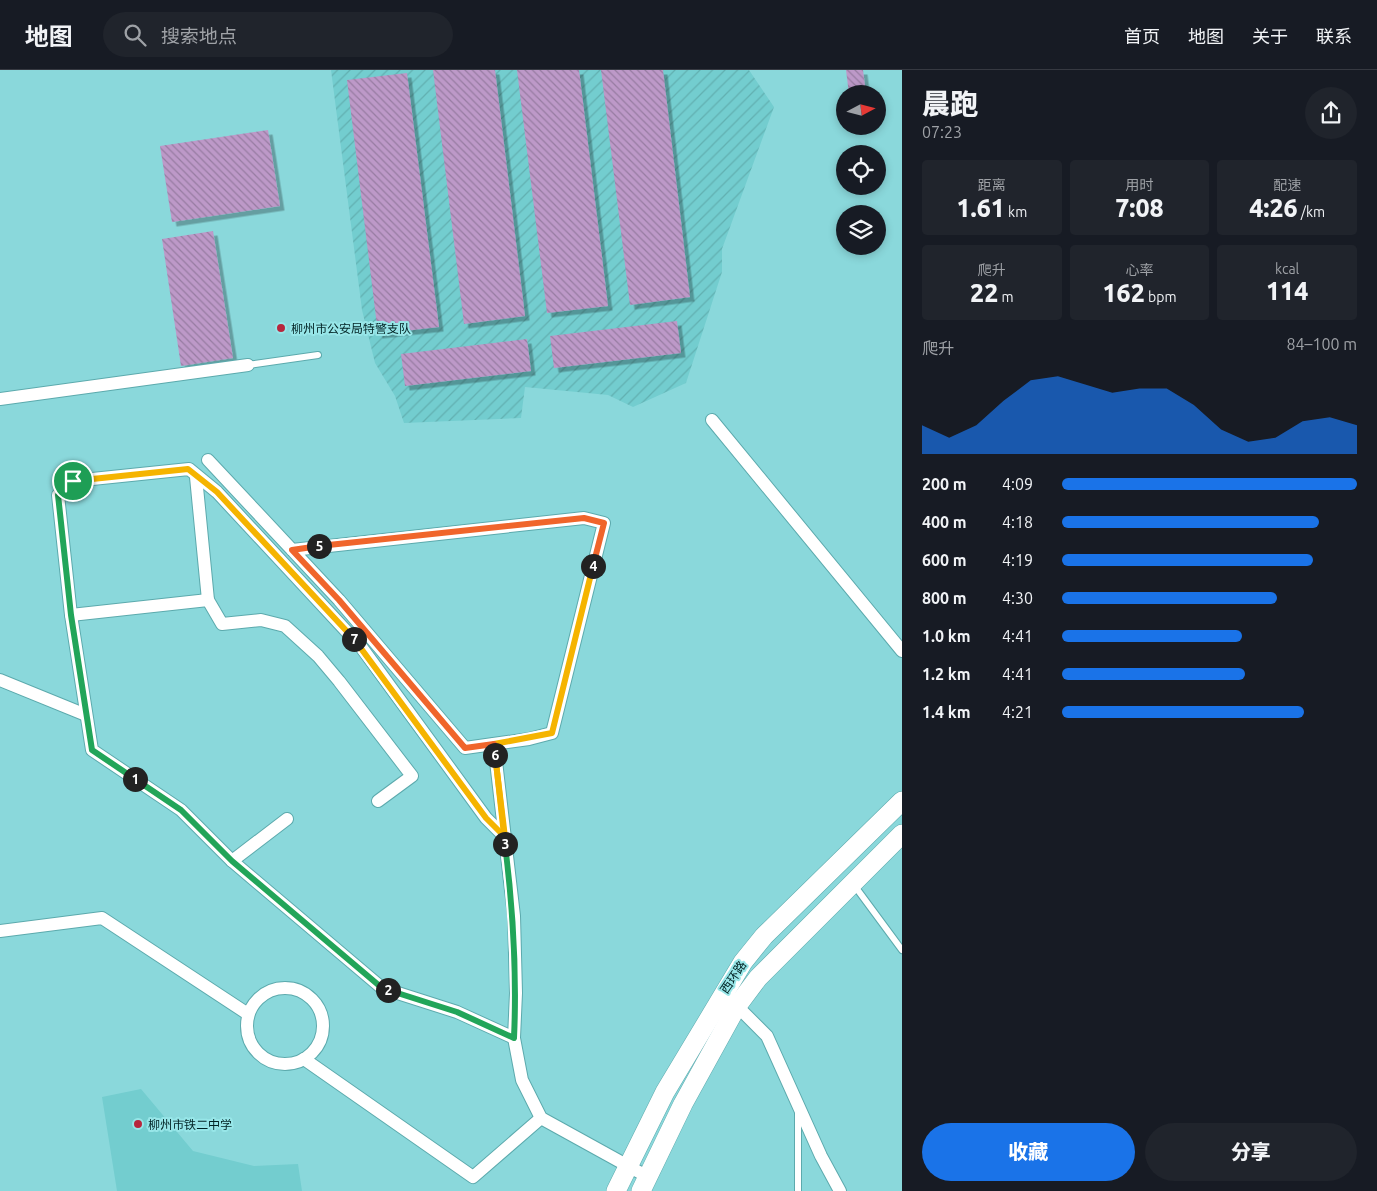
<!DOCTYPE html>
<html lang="zh">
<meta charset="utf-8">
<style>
body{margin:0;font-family:Ubuntu,"Noto Sans SC",sans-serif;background:#20242c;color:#f1f3f6;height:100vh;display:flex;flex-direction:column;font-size:19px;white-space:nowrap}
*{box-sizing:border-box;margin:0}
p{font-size:16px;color:#9ea1a6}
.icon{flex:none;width:28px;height:28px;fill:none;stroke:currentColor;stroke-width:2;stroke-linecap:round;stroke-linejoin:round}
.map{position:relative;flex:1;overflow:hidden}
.panel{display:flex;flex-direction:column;background:#171b24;width:475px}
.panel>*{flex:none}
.needle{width:32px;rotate:83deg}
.fabs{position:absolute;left:836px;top:15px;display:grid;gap:10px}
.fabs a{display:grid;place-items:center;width:50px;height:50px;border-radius:50%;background:#171b24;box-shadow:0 2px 8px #0003;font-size:25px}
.pin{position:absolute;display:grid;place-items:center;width:42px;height:42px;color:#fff;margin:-21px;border:2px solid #fff;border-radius:50%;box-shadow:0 1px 5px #0007}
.km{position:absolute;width:25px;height:25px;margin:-12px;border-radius:50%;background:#222;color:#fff;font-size:14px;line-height:25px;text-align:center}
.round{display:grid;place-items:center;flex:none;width:52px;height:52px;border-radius:26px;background:#20242c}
.summary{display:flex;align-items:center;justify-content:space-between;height:85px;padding:0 20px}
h1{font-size:28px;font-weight:800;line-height:38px}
.stats{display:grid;grid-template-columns:repeat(3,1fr);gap:8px;height:85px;padding:5px 20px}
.stats div{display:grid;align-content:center;border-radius:5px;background:#20242c;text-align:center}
.stats b{font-size:25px;font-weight:800}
.stats small{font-size:14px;font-weight:400}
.stats p{font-size:14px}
.chart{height:140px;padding:10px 20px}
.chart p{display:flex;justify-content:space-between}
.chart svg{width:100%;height:90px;margin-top:5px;fill:#1a73e8;opacity:.7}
.button{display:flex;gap:10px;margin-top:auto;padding:10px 20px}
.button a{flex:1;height:58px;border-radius:30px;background:#1a73e8;color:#fff;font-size:20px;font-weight:800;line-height:58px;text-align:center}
.button a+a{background:#20242c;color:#f1f3f6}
ul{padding:0 20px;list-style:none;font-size:16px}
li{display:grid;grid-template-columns:80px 60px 1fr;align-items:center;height:38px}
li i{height:12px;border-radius:6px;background:#1a73e8}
header{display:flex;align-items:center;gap:30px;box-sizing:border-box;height:70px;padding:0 25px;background:#171b24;border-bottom:1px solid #363941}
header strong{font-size:24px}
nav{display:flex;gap:28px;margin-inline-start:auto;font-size:18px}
.search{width:350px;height:45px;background:#20242c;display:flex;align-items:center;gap:12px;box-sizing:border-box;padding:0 18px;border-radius:28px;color:#9ea1a6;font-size:19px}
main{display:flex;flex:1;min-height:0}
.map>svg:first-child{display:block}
</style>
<header>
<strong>地图</strong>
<div class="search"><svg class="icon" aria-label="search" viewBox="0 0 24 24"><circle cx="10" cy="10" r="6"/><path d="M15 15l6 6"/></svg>搜索地点</div>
<nav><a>首页</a><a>地图</a><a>关于</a><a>联系</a></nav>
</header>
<main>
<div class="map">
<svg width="902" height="1121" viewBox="0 0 902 1121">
<defs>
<pattern id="industrial-furrows" width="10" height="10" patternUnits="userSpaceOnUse" patternTransform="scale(1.25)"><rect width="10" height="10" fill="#73cdcf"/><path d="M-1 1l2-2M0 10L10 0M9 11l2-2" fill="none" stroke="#62b0b1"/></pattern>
<pattern id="building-back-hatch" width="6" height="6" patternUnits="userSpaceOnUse" patternTransform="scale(1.25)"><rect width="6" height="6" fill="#bd99c8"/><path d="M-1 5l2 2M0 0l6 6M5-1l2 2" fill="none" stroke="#977ca2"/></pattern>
<filter id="shadow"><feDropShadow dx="4.5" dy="4.5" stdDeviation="0" flood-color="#0004"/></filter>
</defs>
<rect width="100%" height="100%" fill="#8ad8db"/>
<!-- built -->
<polygon fill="#73cdcf" points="141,1019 193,1081 254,1096 298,1094 302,1121 117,1121 102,1027"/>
<!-- industrial -->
<polygon fill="url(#industrial-furrows)" points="331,0 749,0 774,37 722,179 722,202 686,313 633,337 608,325 525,317 521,348 404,353 395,326 375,293 362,240"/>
<!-- building -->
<g fill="url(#building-back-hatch)" filter="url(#shadow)">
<polygon points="433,0 495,0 525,246 464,254"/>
<polygon points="517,0 579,0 608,236 547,243"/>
<polygon points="601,0 663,0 690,227 630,235"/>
<polygon points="846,0 863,0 866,24 849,24"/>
<polygon points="407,3 439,257 378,264 347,10"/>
<polygon points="268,60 280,136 172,152 160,76"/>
<polygon points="213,161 233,288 181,296 162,169"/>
<polygon points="677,251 681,283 554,298 550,266"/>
<polygon points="527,269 531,301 405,316 401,284"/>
</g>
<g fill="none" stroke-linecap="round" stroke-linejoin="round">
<defs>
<g id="service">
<polyline points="248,295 318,285"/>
<polyline points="854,815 902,880"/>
<polyline points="798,1121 798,1042"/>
</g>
<g id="minor">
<polyline points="0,329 248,295"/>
<polyline points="712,350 902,581"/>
<polyline points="208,390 339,530 465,678 529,669 552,663 604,453 584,448 292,480"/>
<polyline points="196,407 208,530 222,554 261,550 285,556 318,586 339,611 412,706 378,731"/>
<polyline points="71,545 208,530"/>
<polyline points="0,610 86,645"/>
<polyline points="494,674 514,846 516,923 514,968 522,1010 541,1048 648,1107"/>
<polyline points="505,767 486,748 362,578 217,422 189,399 73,411 58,425 71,545 92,680 181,740 232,791 382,918 457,942 514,968"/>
<polyline points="232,791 287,749"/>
<polyline points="0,861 102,848 248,944"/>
<circle cx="285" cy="956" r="38"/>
<polyline points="737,936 767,966 821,1086 840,1121"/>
<polyline points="304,989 473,1107 541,1048"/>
</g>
<g id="primary">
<polyline points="616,1121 665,1022 743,892 764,866 902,731"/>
<polyline points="641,1121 683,1034 737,936 758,908 902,764"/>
</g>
</defs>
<!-- service casing -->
<use href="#service" stroke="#5caaad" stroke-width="8"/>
<!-- minor casing -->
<use href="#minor" stroke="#5caaad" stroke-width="14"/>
<!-- primary casing -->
<use href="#primary" stroke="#5caaad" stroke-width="20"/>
<!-- service -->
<use href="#service" stroke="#fff" stroke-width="6"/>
<!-- minor -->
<use href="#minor" stroke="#fff" stroke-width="12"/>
<!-- primary -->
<use href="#primary" stroke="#fff" stroke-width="19"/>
</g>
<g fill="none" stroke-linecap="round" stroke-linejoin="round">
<defs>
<polyline id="split-1" points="73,411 58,425 71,545 92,680 135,709"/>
<polyline id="split-2" points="135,709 181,740 232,791 382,918 388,920"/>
<path id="split-3" d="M388,920L457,942L514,968C517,903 513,839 505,774"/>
<polyline id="split-4" points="505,774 494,674 552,663 593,496"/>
<polyline id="split-5" points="319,476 584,448 604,453 593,496"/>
<polyline id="split-6" points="319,476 292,480 339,530 465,678 494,674 495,685"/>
<polyline id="split-7" points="354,569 486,748 505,767 495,685"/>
<polyline id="split-8" points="73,411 188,399 217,422 354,569"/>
</defs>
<!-- split-1 casing -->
<use href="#split-1" stroke="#fff" stroke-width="10"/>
<!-- split-2 casing -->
<use href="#split-2" stroke="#fff" stroke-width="10"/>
<!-- split-3 casing -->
<use href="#split-3" stroke="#fff" stroke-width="10"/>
<!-- split-4 casing -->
<use href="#split-4" stroke="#fff" stroke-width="10"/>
<!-- split-5 casing -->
<use href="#split-5" stroke="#fff" stroke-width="10"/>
<!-- split-6 casing -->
<use href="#split-6" stroke="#fff" stroke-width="10"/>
<!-- split-7 casing -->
<use href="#split-7" stroke="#fff" stroke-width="10"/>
<!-- split-8 casing -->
<use href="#split-8" stroke="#fff" stroke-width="10"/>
<!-- split-1 -->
<use href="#split-1" stroke="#22a559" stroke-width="6"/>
<!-- split-2 -->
<use href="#split-2" stroke="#22a559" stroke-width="6"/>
<!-- split-3 -->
<use href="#split-3" stroke="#22a559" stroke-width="6"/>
<!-- split-4 -->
<use href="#split-4" stroke="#f5b400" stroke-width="6"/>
<!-- split-5 -->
<use href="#split-5" stroke="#f0652b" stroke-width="6"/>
<!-- split-6 -->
<use href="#split-6" stroke="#f0652b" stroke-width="6"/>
<!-- split-7 -->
<use href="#split-7" stroke="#f5b400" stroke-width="6"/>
<!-- split-8 -->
<use href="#split-8" stroke="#f5b400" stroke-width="6"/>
</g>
<!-- markers -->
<g fill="#b7263d" stroke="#97e6e8" stroke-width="2">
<circle cx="281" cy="258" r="5"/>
<circle cx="138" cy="1054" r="5"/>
</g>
<g text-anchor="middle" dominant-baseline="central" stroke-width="4" stroke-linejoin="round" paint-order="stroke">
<!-- poi labels -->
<g font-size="12" fill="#002223" stroke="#97e6e8" text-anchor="start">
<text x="291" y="258">柳州市公安局特警支队</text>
<text x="148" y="1054">柳州市铁二中学</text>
</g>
<!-- street labels -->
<g font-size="12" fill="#002223" stroke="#97e6e8">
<text transform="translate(733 907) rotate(-56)">西环路</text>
</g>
</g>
</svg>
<div class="fabs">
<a><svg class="needle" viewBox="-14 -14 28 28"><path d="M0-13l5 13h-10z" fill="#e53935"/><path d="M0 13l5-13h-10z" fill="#9ea1a6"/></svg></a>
<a><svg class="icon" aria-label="locate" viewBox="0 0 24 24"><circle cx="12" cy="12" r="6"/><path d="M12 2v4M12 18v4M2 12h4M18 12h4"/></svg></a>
<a><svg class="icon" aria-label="layers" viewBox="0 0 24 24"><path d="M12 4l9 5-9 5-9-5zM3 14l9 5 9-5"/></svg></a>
</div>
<div class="pin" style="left:73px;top:411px;background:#1e9e55"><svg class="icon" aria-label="arrive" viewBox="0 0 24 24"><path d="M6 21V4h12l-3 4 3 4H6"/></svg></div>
<b class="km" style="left:135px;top:709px">1</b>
<b class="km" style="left:388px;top:920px">2</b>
<b class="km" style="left:505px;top:774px">3</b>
<b class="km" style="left:593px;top:496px">4</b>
<b class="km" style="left:319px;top:476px">5</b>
<b class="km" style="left:495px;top:685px">6</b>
<b class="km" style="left:354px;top:569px">7</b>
</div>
<section class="panel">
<div class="summary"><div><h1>晨跑</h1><p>07:23</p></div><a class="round"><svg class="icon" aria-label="share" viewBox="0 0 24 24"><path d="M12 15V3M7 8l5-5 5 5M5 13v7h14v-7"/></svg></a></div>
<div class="stats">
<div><p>距离</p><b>1.61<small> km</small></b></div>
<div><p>用时</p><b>7:08</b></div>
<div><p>配速</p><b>4:26<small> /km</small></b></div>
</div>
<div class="stats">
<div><p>爬升</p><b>22<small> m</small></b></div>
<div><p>心率</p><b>162<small> bpm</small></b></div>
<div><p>kcal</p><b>114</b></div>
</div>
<div class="chart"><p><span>爬升</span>84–100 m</p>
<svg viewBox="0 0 160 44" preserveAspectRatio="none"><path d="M0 44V30L10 36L20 30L30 18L40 8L50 6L60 10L70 14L80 12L90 12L100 20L110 32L120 38L130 36L140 28L150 26L160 30V44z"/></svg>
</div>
<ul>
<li><b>200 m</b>4:09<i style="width:100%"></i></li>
<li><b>400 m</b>4:18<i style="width:87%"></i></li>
<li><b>600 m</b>4:19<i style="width:85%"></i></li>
<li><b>800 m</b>4:30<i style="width:73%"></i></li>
<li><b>1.0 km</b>4:41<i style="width:61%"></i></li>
<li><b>1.2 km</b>4:41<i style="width:62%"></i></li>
<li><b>1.4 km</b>4:21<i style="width:82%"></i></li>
</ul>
<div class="button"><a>收藏</a><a>分享</a></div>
</section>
</main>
